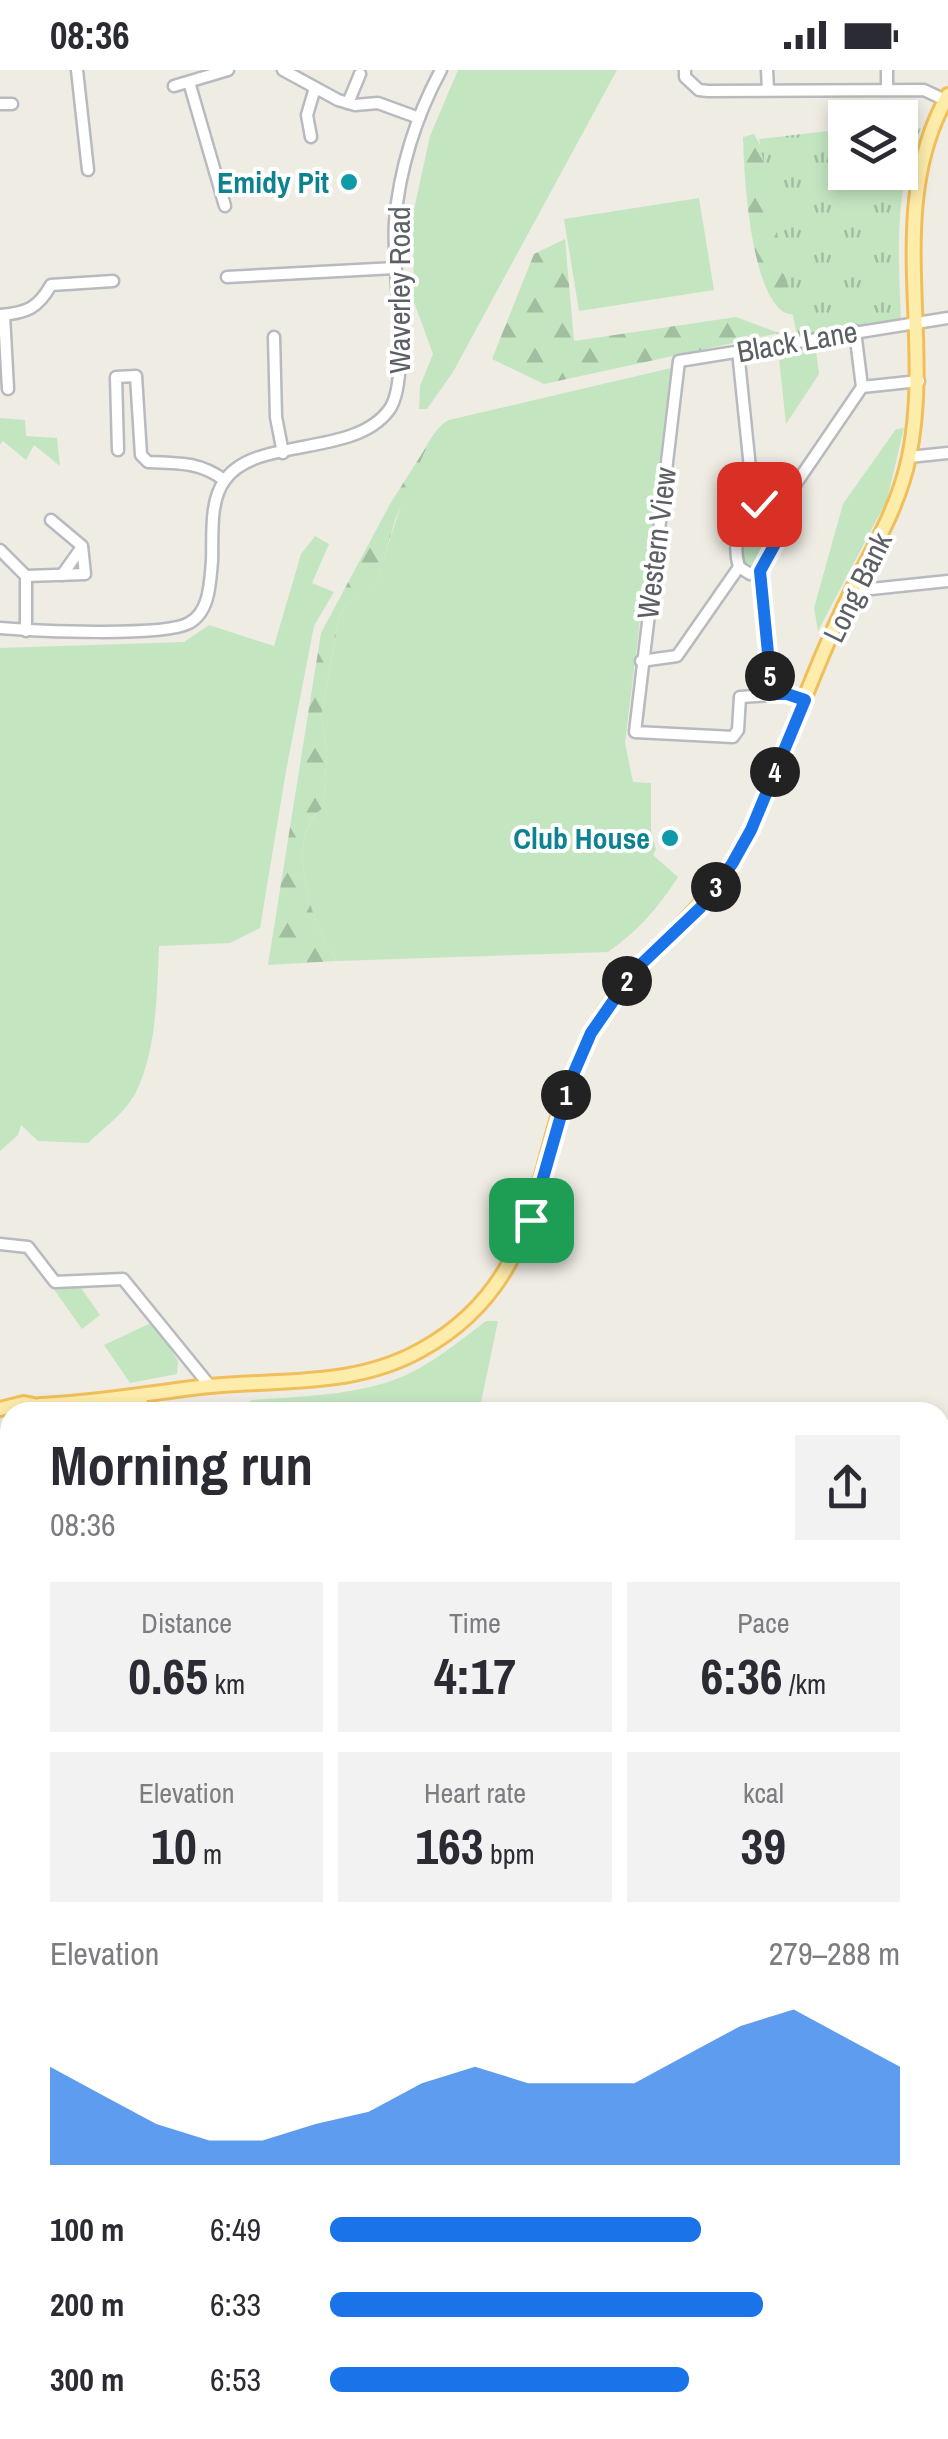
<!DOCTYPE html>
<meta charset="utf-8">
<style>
body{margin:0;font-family:"Archivo Narrow",sans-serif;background:#f2f2f3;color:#2b2b33;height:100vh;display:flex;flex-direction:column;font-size:38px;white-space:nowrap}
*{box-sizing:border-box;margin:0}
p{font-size:32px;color:#7c7c81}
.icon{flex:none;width:55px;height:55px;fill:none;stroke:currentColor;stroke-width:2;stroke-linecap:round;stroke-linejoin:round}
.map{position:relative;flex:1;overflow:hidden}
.details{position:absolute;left:0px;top:1332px;width:950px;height:1038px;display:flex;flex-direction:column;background:#fff;border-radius:30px 30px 0 0;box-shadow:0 5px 15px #0003}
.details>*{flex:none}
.buttons{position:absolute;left:828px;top:30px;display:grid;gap:20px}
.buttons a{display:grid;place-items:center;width:90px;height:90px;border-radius:0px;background:#fff;box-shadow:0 5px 15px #0003;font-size:50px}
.pin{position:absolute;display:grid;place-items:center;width:85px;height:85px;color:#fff;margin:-42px;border-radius:20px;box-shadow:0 5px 15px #0006}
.km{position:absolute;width:50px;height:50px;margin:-25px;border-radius:50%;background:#222;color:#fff;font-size:28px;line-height:50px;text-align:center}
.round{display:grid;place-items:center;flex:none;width:105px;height:105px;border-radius:0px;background:#f2f2f3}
.summary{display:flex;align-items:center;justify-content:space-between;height:170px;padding:0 50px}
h1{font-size:55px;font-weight:800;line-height:75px}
.stats{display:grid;grid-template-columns:repeat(3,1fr);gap:15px;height:170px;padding:10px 50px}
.stats div{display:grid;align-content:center;border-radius:0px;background:#f2f2f3;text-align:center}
.stats b{font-size:50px;font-weight:800}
.stats small{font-size:28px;font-weight:400}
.stats p{font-size:28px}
.chart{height:280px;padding:20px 50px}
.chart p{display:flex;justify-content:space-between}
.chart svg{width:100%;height:180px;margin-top:10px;fill:#1a73e8;opacity:.7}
ul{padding:0 50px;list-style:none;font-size:32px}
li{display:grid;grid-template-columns:160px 120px 1fr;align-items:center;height:75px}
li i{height:25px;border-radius:12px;background:#1a73e8}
.status{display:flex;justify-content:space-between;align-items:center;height:70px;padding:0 50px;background:#fff;direction:ltr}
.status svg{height:28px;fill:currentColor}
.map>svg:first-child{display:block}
</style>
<div class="status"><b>08:36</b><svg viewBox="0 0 49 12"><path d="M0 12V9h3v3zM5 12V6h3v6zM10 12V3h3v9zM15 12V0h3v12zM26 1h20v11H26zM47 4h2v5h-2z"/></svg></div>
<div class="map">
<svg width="948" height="2369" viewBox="0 0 948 2369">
<defs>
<pattern id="forest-firs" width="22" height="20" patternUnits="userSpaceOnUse" patternTransform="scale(2.5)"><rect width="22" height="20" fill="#c3e6c1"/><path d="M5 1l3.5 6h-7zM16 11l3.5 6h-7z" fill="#a2bea0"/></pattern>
<pattern id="park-tufts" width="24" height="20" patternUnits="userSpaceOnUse" patternTransform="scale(2.5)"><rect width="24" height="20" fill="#c3e6c1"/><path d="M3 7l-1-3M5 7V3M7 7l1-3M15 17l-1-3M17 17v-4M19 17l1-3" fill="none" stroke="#a2bea0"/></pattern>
</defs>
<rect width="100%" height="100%" fill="#efece4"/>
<!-- education -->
<polygon fill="#dfdbd2" points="518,2360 743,2360 732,2369 520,2369"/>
<!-- green -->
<g fill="#c3e6c1">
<polygon points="458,0 617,0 453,302 427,339 419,339 420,316 433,284 414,232 413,144 430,66"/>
<polygon points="699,128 714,220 579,241 564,149"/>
<polygon points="815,274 819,304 786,354 778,279"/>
<path d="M671,298L625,673L633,712L651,713V761L656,779L653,785L678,807C659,837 637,862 608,882L337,891C312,858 282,767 323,738L327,683L321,647L339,547L347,532L375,520C385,486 418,363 449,350Z"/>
<polygon points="0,348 25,350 26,366 57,368 60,396 34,375 26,390 3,371 0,375"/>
<polygon points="904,358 887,430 818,561 814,538 843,434 896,359"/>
<path d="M763,438L771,442C777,465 771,487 750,499C730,481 746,458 757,439Z"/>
<path d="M315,466L329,474L312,513L334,522L314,556L286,701L260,858L230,873L159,876C157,922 157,980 136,1022C126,1042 104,1058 88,1073L38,1071L21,1055L18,1065L0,1081V578L184,572L209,555L274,576L301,484Z"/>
<polygon points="79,1215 100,1245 82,1259 53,1218"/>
<path d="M486,1251H498L479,1342H246L251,1330C296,1327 341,1326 385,1313C422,1302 456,1274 486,1251Z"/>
<polygon points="153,1252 178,1291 177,1304 130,1313 104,1275"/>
</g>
<!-- forest -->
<g fill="url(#forest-firs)">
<path d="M754,64L764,82L797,246C792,244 786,244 782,241C750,216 744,105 743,67Z"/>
<polygon points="565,169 574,271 736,247 779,263 544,314 492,289 534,184"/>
<path d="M428,374L395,450L375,521L347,532L339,547L321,647L327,683L323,738C282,766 312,858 337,891L268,895L321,563L390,434Z"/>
</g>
<!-- park -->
<path fill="url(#park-tufts)" d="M900,58H921C894,118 898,184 901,249L797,266L759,69L845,59V102H900Z"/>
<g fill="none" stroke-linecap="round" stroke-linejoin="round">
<defs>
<g id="minor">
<polyline points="77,0 88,100"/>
<polyline points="283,0 338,30 355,35 378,33 419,48"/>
<polyline points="685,0 685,7 699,20 708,21 924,20 945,30"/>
<polyline points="767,0 768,20"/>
<polyline points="887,0 887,20"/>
<polyline points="189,12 225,136"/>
<polyline points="174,16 228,0"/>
<polyline points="348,33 360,4"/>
<polyline points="0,34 12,34"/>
<polyline points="311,67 307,45 315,18"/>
<polyline points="227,207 395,198"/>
<path d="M0,245C27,243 38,238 51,215L113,211"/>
<polyline points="4,245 8,319"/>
<polyline points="274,267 276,347 283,383"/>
<polyline points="738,281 754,437"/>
<polyline points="862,317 919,311"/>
<path d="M118,380L116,307L136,306L141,385L148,392C178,393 200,392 224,410"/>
<polyline points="909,387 948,383"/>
<path d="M763,433L776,443L777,472L760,501L750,504L739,497C732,473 739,443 763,433Z"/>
<polyline points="776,443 862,317 855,261"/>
<polyline points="0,480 26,506 26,561"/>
<polyline points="760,501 772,624"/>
<polyline points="62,505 82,477"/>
<polyline points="26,506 85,504 82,476 51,450"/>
<polyline points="852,521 948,511"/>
<path d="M0,558C33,561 165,567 189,553C210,542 210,512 212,491C213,466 209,431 225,410C255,366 354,388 389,340C412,309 391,196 395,152C399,100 416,46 441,0"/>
<polyline points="641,591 677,586 739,497"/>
<polyline points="805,630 787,624 740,627 738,660 733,667 635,662 679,291 948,248"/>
<polyline points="0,1174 28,1177 55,1212 123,1209 210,1316"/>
<polyline points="0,1932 10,1929"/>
<polyline points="0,1977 10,1974"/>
<polyline points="0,2026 10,2031"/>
<polyline points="0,2127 10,2149"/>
<polyline points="0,2169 10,2165"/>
<polyline points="0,2252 10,2248"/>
<polyline points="0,2325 10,2267"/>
<polyline points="0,2354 10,2356"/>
<polyline points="36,2360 89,2369"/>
<polyline points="349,2360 351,2369"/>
<polyline points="868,2360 872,2369"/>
<polyline points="158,2369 160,2360"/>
<polyline points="287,2369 289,2360"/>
<polyline points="464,2369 499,2360"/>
<polyline points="841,2369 858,2360"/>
</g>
<g id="major">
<path d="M40,1335C98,1333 153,1322 210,1316C283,1309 355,1317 421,1280C554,1207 529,1077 591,964C625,899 687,858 729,799C747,775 757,745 768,718C793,660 814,600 841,543C865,490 897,445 909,387C934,266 884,137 948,25"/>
<polyline points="0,1339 24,1333 48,1338"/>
<polyline points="120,1342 141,1330"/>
<polyline points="0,1524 10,1522"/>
<polyline points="0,1674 10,1682"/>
<polyline points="0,1689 10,1696"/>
<polyline points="312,2369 313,2360"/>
</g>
<g id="highway">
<polyline points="0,1421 10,1429"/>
<polyline points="0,1444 10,1451"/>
<polyline points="940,2180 948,2187"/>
<polyline points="940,2205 948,2212"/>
</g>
</defs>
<!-- minor casing -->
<use href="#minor" stroke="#b7babe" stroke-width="15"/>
<!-- major casing -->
<use href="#major" stroke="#f0bf5c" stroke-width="18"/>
<!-- highway casing -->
<use href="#highway" stroke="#f09a03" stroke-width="19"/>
<!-- minor -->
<use href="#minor" stroke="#fff" stroke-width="10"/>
<!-- major -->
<use href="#major" stroke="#feecaa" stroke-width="12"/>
<!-- highway -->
<use href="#highway" stroke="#fcda8e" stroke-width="14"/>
</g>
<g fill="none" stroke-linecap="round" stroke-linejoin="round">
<defs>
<polyline id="route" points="531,1150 572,1007 591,963 634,901 700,838 732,794 751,760 805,630 787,624 772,624 760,501 776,472 778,454 772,437 759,434"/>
</defs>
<!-- route casing -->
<use href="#route" stroke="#fff" stroke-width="20"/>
<!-- route -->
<use href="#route" stroke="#1a73e8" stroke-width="12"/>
</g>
<!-- markers -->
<g fill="#0f9aa8" stroke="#fff" stroke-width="4">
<circle cx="349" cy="112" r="10"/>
<circle cx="670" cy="768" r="10"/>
</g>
<g text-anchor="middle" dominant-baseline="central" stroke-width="8" stroke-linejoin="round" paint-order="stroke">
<!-- culture labels -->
<g font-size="30" font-weight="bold" fill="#0d838f" stroke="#fff" text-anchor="end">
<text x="329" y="112">Emidy Pit</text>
<text x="650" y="768">Club House</text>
</g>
<!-- street labels -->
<g font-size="30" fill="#5c6065" stroke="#fff">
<text transform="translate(399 220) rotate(-90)">Waverley Road</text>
<text transform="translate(797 271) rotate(-10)">Black Lane</text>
<text transform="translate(656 473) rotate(-83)">Western View</text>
<text transform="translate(857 517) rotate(-64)">Long Bank</text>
</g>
</g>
</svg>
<div class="buttons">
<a><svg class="icon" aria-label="layers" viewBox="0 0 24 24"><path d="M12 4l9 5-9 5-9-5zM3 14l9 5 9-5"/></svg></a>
</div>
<div class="pin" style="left:531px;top:1150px;background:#1e9e55"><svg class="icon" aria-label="arrive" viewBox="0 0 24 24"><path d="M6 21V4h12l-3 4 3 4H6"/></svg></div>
<div class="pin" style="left:759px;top:434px;background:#d93025"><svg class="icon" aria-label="check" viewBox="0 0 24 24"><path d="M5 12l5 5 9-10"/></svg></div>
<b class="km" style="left:566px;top:1025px">1</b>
<b class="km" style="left:627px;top:911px">2</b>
<b class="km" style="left:716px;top:817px">3</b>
<b class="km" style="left:775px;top:702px">4</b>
<b class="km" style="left:770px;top:606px">5</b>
<section class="details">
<div class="summary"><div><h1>Morning run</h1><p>08:36</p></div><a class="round"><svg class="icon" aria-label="share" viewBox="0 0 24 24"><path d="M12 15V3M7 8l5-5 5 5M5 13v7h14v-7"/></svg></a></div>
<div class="stats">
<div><p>Distance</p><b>0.65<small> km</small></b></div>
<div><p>Time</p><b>4:17</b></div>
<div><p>Pace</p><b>6:36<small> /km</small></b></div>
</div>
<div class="stats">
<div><p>Elevation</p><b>10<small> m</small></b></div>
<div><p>Heart rate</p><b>163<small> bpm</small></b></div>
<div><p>kcal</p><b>39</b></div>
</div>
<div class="chart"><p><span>Elevation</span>279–288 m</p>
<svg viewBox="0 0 160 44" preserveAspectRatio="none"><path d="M0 44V20L10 27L20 34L30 38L40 38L50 34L60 31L70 24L80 20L90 24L100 24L110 24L120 17L130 10L140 6L150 13L160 20V44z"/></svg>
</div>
<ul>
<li><b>100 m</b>6:49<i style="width:65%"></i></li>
<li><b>200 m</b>6:33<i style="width:76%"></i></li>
<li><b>300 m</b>6:53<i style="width:63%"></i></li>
</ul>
</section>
</div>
